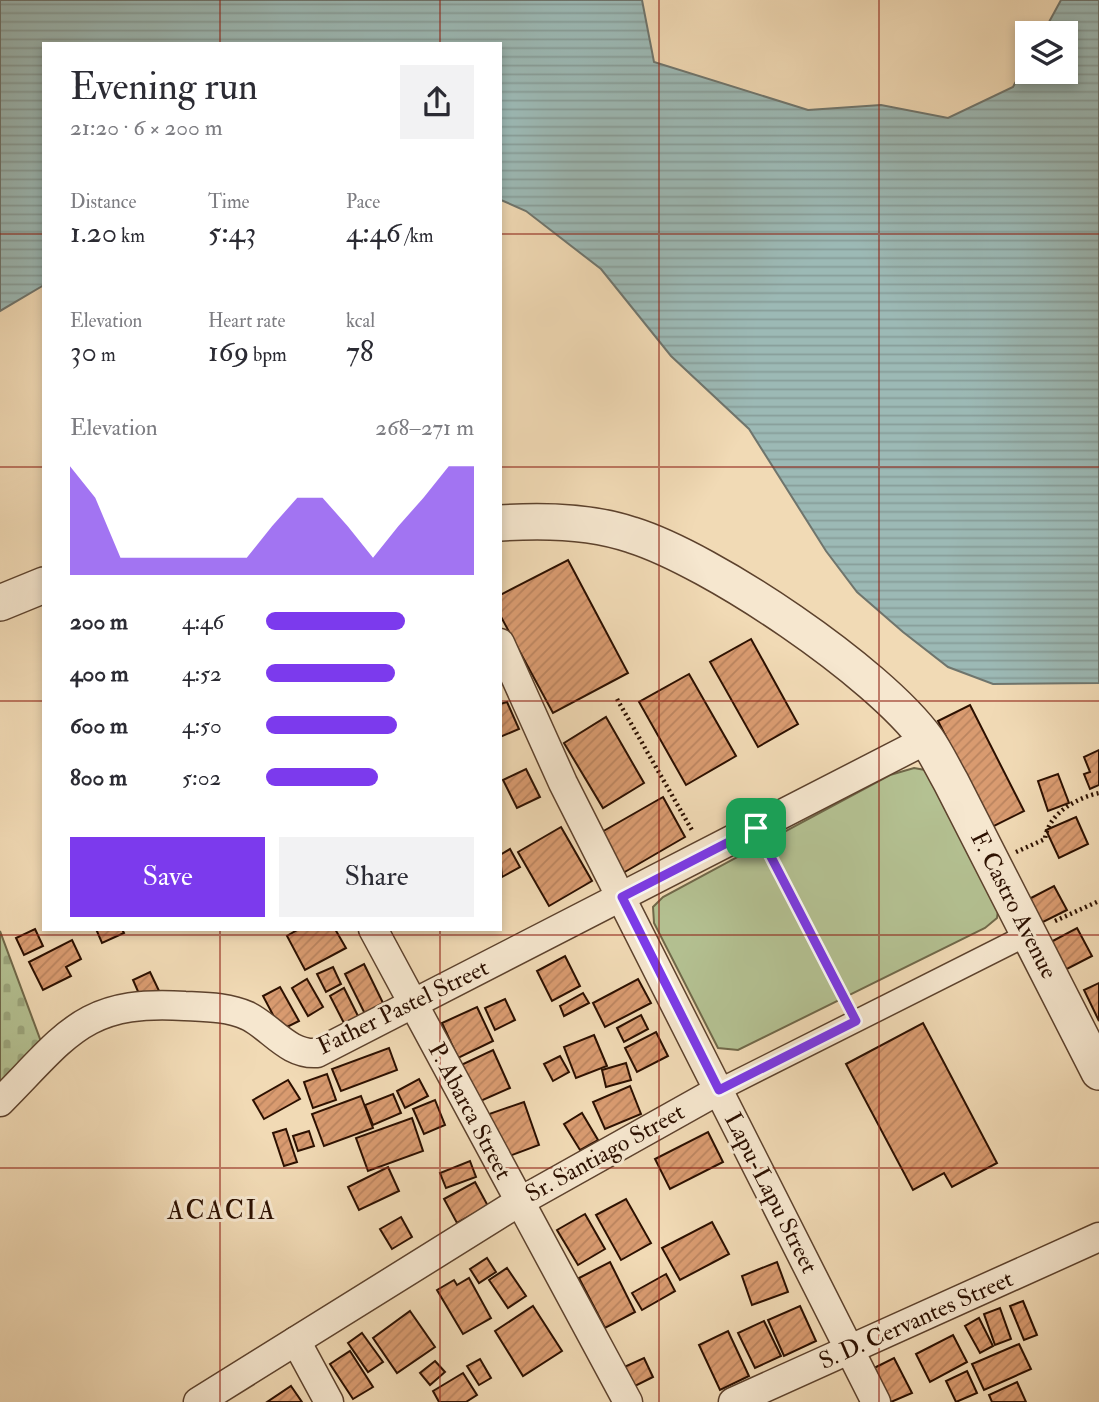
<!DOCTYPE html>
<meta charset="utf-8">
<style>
body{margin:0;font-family:"IM FELL Double Pica",serif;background:#f2f2f3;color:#2b2b33;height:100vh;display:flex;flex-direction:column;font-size:26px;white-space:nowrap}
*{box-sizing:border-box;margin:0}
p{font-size:23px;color:#7c7c81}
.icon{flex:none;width:38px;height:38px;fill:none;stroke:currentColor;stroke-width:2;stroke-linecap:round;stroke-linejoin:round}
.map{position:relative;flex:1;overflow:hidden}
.sheet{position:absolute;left:42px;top:42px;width:460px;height:889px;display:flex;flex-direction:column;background:#fff;border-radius:0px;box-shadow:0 4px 10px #0003}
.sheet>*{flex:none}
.buttons{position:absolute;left:1015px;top:21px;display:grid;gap:14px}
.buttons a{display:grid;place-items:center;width:63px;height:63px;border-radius:0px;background:#fff;box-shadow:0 4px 10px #0003;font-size:35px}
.pin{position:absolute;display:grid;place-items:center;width:60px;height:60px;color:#fff;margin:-30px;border-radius:14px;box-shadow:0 4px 10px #0006}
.round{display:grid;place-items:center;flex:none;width:74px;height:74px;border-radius:0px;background:#f2f2f3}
.summary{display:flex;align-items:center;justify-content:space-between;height:119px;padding:0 28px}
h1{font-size:38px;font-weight:600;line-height:52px}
.stats{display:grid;grid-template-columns:repeat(3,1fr);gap:10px;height:119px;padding:7px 28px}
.stats div{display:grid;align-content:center}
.stats b{font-size:30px;font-weight:600}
.stats small{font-size:19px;font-weight:400}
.stats p{font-size:19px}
.chart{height:196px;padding:14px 28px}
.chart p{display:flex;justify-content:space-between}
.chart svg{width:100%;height:126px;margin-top:7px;fill:#7c3aed;opacity:.7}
.action{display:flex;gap:14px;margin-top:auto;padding:14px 28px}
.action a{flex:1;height:80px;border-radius:0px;background:#7c3aed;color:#fff;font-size:28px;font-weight:600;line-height:80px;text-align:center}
.action a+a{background:#f2f2f3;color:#2b2b33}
ul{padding:0 28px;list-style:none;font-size:23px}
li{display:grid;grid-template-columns:112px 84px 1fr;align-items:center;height:52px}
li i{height:18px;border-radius:9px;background:#7c3aed}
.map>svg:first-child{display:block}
</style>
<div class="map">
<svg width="1099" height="1402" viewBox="0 0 1099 1402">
<defs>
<pattern id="cemetery-stones" width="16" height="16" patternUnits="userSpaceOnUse" patternTransform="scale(1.75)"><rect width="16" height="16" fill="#b4c192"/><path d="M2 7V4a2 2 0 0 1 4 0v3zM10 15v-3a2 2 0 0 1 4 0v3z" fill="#9ba57c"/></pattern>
<pattern id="water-rules" width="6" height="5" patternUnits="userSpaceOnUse" patternTransform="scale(1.75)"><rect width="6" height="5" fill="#9cb9b5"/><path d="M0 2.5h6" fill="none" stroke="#879e9a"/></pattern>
<pattern id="building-hatch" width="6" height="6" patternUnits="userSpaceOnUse" patternTransform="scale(1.75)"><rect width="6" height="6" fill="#d99b70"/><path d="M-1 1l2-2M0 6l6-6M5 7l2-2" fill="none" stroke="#ba845f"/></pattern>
</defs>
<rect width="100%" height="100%" fill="#f1dab5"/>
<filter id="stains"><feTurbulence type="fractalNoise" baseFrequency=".00286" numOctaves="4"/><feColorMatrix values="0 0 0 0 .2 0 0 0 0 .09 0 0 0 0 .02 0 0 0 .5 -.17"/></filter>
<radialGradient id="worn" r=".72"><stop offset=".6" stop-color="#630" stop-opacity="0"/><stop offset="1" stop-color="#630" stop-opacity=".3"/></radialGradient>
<!-- cemetery -->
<polygon fill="url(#cemetery-stones)" stroke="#706849" stroke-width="2" points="0,931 43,1047 0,1086"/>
<!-- green -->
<polygon fill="#b4c192" stroke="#706849" stroke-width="2" points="914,768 925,770 998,910 997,918 985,928 738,1050 718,1048 654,923 653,907 663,897 890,775"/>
<!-- water -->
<polygon fill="url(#water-rules)" stroke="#6f756d" stroke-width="2" points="0,0 642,0 654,62 808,110 881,105 948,118 1013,87 1027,61 1027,72 1066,72 1066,33 1043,33 1061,0 1099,0 1099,683 993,684 948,667 903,632 857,592 826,551 749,429 671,356 601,269 526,211 501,200 500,44 44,44 44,285 0,311"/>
<!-- building -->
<g fill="url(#building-hatch)" stroke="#2c1000" stroke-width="2">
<polygon points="568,560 628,673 553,713 500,615 500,595"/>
<polygon points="751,639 798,724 758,747 710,662"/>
<polygon points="689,674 736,756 686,785 639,702"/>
<polygon points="507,702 519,729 500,737 500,704"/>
<polygon points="970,705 1024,811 992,827 938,721"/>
<polygon points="606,717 644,783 603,808 564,743"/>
<polygon points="1099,750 1099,785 1090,789 1084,774 1090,772 1084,757"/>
<polygon points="526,769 540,797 517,808 503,780"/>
<polygon points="1058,774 1069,803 1048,811 1038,781"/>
<polygon points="663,797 685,837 623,873 600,833"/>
<polygon points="1076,817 1088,844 1059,858 1046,830"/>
<polygon points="561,827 592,881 549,906 518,852"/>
<polygon points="510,849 520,867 502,877 500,855"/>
<polygon points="1054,886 1067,910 1041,923 1029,899"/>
<polygon points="1077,928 1092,956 1065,970 1049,943"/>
<polygon points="35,929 43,946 24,955 16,938"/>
<polygon points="96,929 122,929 124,933 102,943"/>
<polygon points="299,929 335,929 346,948 305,970 287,936"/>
<polygon points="72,940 81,959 66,967 71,976 43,990 29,962"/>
<polygon points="565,956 580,986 552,1001 537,971"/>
<polygon points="364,964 384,1005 365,1014 345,974"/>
<polygon points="333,967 341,984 326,992 317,974"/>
<polygon points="150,972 161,995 143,1003 133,980"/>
<polygon points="307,979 323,1007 308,1016 292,988"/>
<polygon points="638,979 651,1003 605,1027 593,1003"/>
<polygon points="1099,983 1099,1021 1084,990"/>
<polygon points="280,987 299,1021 281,1030 263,996"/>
<polygon points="344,988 360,1020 346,1027 330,996"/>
<polygon points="583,993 589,1003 564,1016 560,1006"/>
<polygon points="505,999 515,1020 495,1030 485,1008"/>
<polygon points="477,1007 493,1041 458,1058 442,1023"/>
<polygon points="641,1015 648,1029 624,1042 617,1028"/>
<polygon points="923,1023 997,1163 952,1187 944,1173 913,1190 846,1064"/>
<polygon points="656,1032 668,1056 637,1072 625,1048"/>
<polygon points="594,1035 607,1066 576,1078 564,1047"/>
<polygon points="389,1048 397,1070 341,1091 332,1069"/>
<polygon points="493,1050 510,1088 476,1103 459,1066"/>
<polygon points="560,1056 569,1072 553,1081 544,1064"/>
<polygon points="626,1063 631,1080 606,1087 602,1070"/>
<polygon points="327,1074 336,1100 313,1108 304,1082"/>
<polygon points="419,1079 428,1096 405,1108 397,1091"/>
<polygon points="288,1080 300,1099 264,1119 253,1100"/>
<polygon points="630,1086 641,1114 605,1129 593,1102"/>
<polygon points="393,1094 401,1113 373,1125 365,1105"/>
<polygon points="361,1096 373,1128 324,1146 312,1114"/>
<polygon points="435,1100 445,1125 424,1134 413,1109"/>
<polygon points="524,1102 539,1145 504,1158 489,1114"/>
<polygon points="582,1113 598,1140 580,1150 564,1124"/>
<polygon points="412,1118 423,1151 368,1171 356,1138"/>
<polygon points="286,1129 297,1162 284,1166 273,1133"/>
<polygon points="309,1131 314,1146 298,1151 293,1136"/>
<polygon points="708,1132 723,1162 670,1189 655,1159"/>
<polygon points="470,1161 476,1177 446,1188 440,1173"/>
<polygon points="388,1167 399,1191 359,1210 348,1187"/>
<polygon points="475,1182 488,1206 457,1223 444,1199"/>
<polygon points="626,1199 651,1243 621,1260 596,1215"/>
<polygon points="585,1214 605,1249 578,1265 557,1230"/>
<polygon points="401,1217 412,1237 392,1249 380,1229"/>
<polygon points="712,1222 729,1254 680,1280 662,1248"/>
<polygon points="487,1258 496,1272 479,1283 470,1269"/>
<polygon points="610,1262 635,1312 605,1328 579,1278"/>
<polygon points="777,1262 788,1292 752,1305 742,1276"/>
<polygon points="507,1268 526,1296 508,1308 489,1280"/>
<polygon points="666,1274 675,1291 642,1310 632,1293"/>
<polygon points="469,1278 491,1318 463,1334 437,1290 454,1280 457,1285"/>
<polygon points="1023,1301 1037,1335 1024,1340 1010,1306"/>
<polygon points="533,1306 562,1351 523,1376 495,1331"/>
<polygon points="800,1306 816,1341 784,1356 768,1320"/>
<polygon points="1000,1308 1011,1339 995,1345 984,1314"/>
<polygon points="410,1311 435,1347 397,1373 373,1338"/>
<polygon points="979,1318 993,1346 980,1353 965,1326"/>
<polygon points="764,1321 781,1356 755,1368 738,1333"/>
<polygon points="728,1331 749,1376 720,1390 699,1345"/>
<polygon points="362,1333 383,1362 368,1372 348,1343"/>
<polygon points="953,1335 967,1362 930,1382 916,1354"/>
<polygon points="1019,1344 1031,1369 984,1390 972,1364"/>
<polygon points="350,1351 373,1387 353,1399 330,1364"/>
<polygon points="644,1358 653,1377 631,1388 622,1368"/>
<polygon points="894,1358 912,1393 891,1402 874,1368"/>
<polygon points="480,1359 491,1378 479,1385 467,1366"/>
<polygon points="435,1361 445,1372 430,1385 420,1373"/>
<polygon points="967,1371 977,1393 956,1402 946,1381"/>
<polygon points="463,1373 477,1395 466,1402 439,1402 433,1391"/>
<polygon points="1017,1382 1026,1402 992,1402 989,1395"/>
<polygon points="291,1386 302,1402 267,1402"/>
</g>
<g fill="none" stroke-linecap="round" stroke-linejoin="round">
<defs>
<polyline id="pedestrian" points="719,1090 1029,934"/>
<g id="minor">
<polyline points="500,643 563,783 876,1402"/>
<polyline points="373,929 628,1402"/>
<path d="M0,1102C66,1036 83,999 185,1006C207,1007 228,1007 248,1016C272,1028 288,1055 317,1053L926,740"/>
<polyline points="296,1341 329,1402"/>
<polyline points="198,1402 519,1202 719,1090"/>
<polyline points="733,1402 1099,1237"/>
</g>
<g id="tertiary">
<path d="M500,523C544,520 591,521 632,535C712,560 878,672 927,740C936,753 943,768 951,782L1099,1072"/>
<polyline points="0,603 44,585"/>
</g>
</defs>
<!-- pedestrian casing -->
<use href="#pedestrian" stroke="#5d422d" stroke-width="24"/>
<!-- minor casing -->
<use href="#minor" stroke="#5d422d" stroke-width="31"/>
<!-- tertiary casing -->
<use href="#tertiary" stroke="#5d422d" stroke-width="38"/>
<!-- path -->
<g stroke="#2c1000" stroke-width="4.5" stroke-dasharray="2 3.5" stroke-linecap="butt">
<polyline points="617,699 693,832"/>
<polyline points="766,847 846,1001"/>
<path d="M1016,852L1045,839C1048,814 1076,798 1099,793"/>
<polyline points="1055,921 1099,901"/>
</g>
<!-- pedestrian -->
<use href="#pedestrian" stroke="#f6e7cf" stroke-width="21"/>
<!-- minor -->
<use href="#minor" stroke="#f6e7cf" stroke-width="28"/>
<!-- tertiary -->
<use href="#tertiary" stroke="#f6e7cf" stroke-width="35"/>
</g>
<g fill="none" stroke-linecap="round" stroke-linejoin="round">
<defs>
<polygon id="route" points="756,828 856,1021 719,1090 622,897"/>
</defs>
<!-- route casing -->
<use href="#route" stroke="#fff" stroke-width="14"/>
<!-- route -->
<use href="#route" stroke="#7c3aed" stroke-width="9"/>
</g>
<!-- grid -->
<path fill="none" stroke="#8f2418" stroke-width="2" stroke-opacity="0.55" d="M220,0V44M440,0V44M659,0V1402M879,0V1402M0,234H44M500,234H1099M0,467H44M500,467H1099M0,701H44M500,701H1099M220,929V1402M440,929V1402M0,935H1099M0,1168H1099"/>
<g text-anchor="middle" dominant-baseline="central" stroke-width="6" stroke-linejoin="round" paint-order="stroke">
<!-- street labels -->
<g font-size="24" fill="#2c1000" stroke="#f6e7cf">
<text transform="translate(1014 905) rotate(63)">F. Castro Avenue</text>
<text transform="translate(403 1007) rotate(-26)">Father Pastel Street</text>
<text transform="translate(470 1111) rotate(62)">P. Abarca Street</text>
<text transform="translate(605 1153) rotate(-29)">Sr. Santiago Street</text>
<text transform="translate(771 1193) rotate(63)">Lapu-Lapu Street</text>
<text transform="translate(916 1320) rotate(-24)">S. D. Cervantes Street</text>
</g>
<!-- neighbourhood labels -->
<g font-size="26" letter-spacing="2" fill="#2c1000" stroke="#f6e7cf">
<text x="222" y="1211">ACACIA</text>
</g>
</g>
<rect width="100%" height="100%" filter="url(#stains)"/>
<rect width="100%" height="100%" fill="url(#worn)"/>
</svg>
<div class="buttons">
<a><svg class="icon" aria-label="layers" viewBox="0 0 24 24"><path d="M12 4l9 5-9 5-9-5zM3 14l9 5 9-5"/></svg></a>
</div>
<div class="pin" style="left:756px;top:828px;background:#1e9e55"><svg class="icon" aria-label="arrive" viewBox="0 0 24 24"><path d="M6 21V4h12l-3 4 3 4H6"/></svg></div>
<section class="sheet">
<div class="summary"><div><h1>Evening run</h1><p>21:20 · 6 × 200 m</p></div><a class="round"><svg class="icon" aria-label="share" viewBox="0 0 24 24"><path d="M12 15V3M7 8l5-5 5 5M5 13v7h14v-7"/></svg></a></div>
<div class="stats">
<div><p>Distance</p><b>1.20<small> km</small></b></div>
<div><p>Time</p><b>5:43</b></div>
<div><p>Pace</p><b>4:46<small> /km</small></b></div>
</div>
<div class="stats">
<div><p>Elevation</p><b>30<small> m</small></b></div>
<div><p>Heart rate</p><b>169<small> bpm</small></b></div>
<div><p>kcal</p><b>78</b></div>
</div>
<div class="chart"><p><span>Elevation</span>268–271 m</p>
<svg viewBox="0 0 160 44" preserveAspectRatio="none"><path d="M0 44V6L10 17L20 38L30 38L40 38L50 38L60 38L70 38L80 27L90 17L100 17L110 27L120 38L130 27L140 17L150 6L160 6V44z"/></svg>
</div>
<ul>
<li><b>200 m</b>4:46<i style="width:67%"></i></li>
<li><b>400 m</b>4:52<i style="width:62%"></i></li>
<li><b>600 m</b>4:50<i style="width:63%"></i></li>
<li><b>800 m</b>5:02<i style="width:54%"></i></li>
</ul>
<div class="action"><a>Save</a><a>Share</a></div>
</section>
</div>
